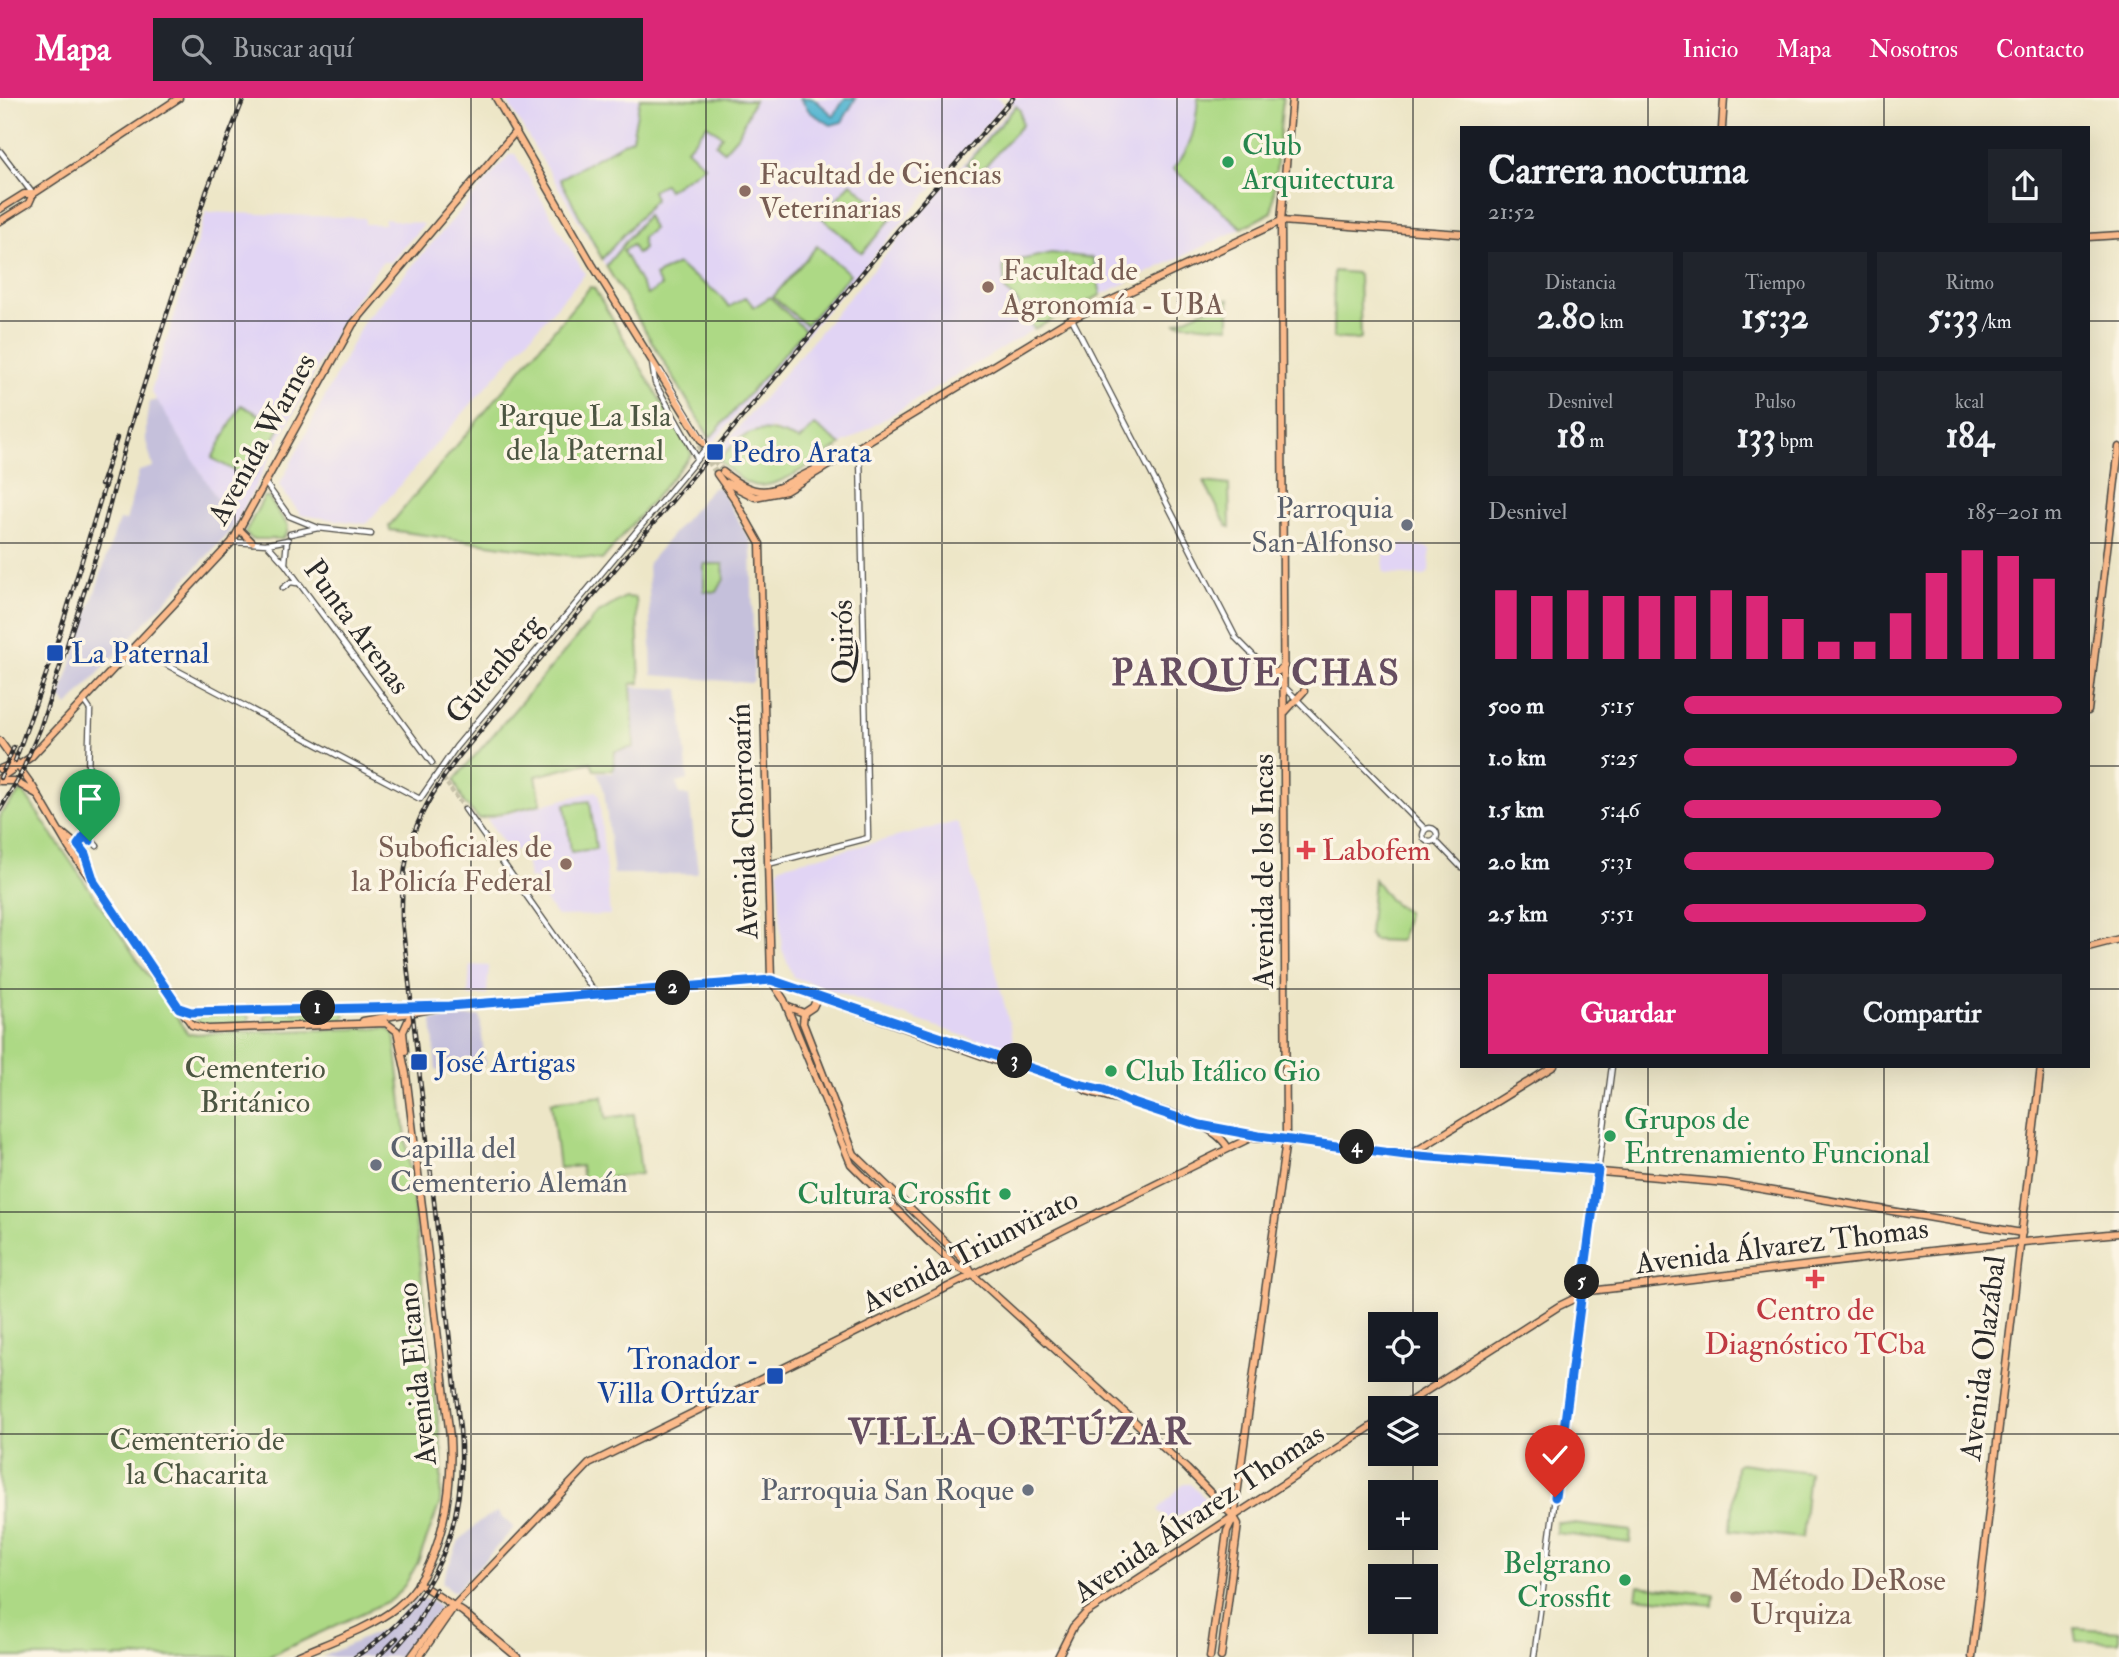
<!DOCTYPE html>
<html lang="es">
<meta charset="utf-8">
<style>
body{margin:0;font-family:"IM FELL Double Pica",serif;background:#20242c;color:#f1f3f6;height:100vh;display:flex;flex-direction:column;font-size:26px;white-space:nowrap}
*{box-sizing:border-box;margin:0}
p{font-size:23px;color:#9ea1a6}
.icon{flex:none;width:38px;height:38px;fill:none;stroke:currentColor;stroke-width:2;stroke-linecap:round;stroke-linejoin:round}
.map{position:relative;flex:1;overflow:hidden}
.details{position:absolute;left:1460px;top:28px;width:630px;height:942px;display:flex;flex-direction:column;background:#171b24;border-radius:0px;box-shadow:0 7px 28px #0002}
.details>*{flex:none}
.tools{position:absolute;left:1368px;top:1214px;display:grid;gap:14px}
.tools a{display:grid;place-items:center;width:70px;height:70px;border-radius:0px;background:#171b24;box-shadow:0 7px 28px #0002;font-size:35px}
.pin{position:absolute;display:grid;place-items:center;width:60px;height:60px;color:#fff;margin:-72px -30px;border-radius:50% 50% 50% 0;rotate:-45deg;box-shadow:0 0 7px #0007}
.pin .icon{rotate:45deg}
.km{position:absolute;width:35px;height:35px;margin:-18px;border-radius:50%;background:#222;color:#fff;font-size:19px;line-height:35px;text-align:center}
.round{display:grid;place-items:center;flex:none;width:74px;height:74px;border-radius:0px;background:#20242c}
.summary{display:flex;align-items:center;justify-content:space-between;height:119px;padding:0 28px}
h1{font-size:38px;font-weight:800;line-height:52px}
.figures{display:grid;grid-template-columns:repeat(3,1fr);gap:10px;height:119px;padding:7px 28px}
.figures div{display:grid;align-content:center;border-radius:0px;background:#20242c;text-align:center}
.figures b{font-size:35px;font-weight:800}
.figures small{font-size:19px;font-weight:400}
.figures p{font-size:19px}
.chart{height:196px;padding:14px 28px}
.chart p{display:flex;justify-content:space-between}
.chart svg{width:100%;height:126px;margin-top:7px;stroke:#db2777;stroke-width:6}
.action{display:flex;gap:14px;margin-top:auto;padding:14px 28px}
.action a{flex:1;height:80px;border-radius:0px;background:#db2777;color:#fff;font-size:28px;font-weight:800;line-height:80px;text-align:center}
.action a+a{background:#20242c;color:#f1f3f6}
ul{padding:0 28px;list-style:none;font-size:23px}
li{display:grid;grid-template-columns:112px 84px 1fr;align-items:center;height:52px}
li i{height:18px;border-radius:9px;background:#db2777}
header{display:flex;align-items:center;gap:42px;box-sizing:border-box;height:98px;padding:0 35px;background:#db2777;color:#fff}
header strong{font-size:33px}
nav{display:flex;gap:38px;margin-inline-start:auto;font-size:24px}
.search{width:490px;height:63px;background:#20242c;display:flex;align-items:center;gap:18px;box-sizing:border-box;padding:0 24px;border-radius:0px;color:#9ea1a6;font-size:26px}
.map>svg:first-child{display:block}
</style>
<header>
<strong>Mapa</strong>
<div class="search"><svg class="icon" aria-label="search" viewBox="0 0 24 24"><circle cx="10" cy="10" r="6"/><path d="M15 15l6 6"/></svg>Buscar aquí</div>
<nav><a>Inicio</a><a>Mapa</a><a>Nosotros</a><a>Contacto</a></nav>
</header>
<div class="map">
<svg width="2119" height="1559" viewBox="0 0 2119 1559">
<rect width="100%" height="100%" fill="#fcf5e5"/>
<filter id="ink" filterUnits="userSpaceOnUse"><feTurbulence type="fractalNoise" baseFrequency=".0143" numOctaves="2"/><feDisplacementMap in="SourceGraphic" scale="14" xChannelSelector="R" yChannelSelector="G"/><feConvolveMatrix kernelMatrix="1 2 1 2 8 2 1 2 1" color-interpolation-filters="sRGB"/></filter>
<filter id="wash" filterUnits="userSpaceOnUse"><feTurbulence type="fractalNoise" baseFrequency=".00686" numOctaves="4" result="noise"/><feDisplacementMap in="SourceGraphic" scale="28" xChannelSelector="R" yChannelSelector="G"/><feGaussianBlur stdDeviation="1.57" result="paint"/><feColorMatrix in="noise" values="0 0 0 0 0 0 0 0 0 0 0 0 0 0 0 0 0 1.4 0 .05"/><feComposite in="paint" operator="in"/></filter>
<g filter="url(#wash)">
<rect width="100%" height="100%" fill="#ede6c7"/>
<!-- built -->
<g fill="#e1d4f4">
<polygon points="505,0 997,0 1004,6 712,346"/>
<polygon points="1007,0 1198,0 1196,30 1185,57 1173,71 1242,130 1054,219 841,347 815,327 800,342 772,331 738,339 719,362 714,358 1014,6"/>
<polygon points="510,56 515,56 585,176 366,426 301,417 279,388 364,223"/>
<polygon points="206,114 365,120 365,126 384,126 385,121 424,126 391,164 382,164 348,211 234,429 151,293"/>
<polygon points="1385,445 1427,449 1430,451 1429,474 1425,478 1386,476 1383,472"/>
<polygon points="596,693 599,698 610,817 557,818 536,791 535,780 529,781 525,751 509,753 487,721"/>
<polygon points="956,724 959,727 1016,952 1013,955 793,879 782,851 778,772 781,768"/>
<polygon points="470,867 489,868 487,896 468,898"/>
<polygon points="1184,1385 1189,1385 1207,1402 1169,1423 1158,1412"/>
</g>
<!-- industrial -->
<g fill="#c5c0db">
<polygon points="157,302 234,429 68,608 60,599 119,422 126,423 139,373 153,369 146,343 146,326 149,304"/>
<polygon points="719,389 751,444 754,582 751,585 652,577 648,465 712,390"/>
<polygon points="633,589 679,591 688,682 677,685 679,696 689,698 698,773 696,776 614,776 604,692 597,674 613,675 616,653 634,649"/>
<polygon points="480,918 485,968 436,972 432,922"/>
<polygon points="497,1414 514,1430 456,1493 451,1493 442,1484 459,1443 479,1424"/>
<polygon points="419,1500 434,1503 440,1511 401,1559 322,1559 384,1531"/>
</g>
<!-- green -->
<g fill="#add985" stroke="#6c8258" stroke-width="2">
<polygon points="640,0 754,2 739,36 724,53 716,46 722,38 707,27 687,51 705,68 668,92 664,86 652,93 655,101 602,161 560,81 632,40"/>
<path d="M1198,0H1283L1272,114L1242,130L1173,71C1192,50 1196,28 1198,0Z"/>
<polygon points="1016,8 1020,12 1022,27 979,75 966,66"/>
<polygon points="851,85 892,120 862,155 821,119"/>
<path d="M647,117L653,131L642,139L643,152L637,156L632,147L623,153L647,197L661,188L655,178L677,166C695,182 716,189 729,209L746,199L754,209L770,199L805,232L710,340L606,168Z"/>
<polygon points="817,148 850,176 806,227 773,199"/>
<polygon points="1051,155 1093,160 1101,197 1034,231 1016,202 1005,192 1003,166"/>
<polygon points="1334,173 1356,175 1359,178 1361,241 1358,242 1333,240"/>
<polygon points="590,189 594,190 692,356 602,462 390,432 389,428"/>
<polygon points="1229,201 1229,229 1175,225"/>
<polygon points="241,307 281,328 251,382 212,360"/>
<path d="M815,327L841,347C819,360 774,396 750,386C738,382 728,370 719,362C747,329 760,326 799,342Z"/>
<polygon points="1204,384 1229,387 1230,429 1227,428"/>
<polygon points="264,399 268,399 288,428 287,435 282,441 252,441 245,435"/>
<polygon points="704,466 723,466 724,481 717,494 704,493"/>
<polygon points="625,499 636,500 640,585 631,586 634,649 615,653 613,672 594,672 591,664 536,678 541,706 479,721 464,705 454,682 597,516"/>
<polygon points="22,692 188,936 387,930 394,935 442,1357 440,1405 418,1464 405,1487 393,1501 268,1559 0,1559 0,716"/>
<polygon points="590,703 596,751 571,754 565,706"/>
<polygon points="1374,781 1389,801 1407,815 1401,842 1398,843 1373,842 1369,836"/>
<polygon points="342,912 345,917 342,923 267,925 264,919 267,915"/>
<polygon points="246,916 250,920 246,926 201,927 197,923 199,918"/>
<polygon points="603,998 606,1020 634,1016 641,1076 583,1083 581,1068 559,1070 551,1004"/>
<polygon points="1740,1365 1809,1374 1802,1440 1731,1432 1736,1367"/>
<polygon points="1557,1424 1631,1433 1630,1445 1556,1435"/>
<polygon points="1638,1488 1713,1496 1712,1507 1636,1499"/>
<polygon points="2075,1530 2119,1533 2119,1544 2077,1543"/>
</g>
<!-- water -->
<polygon fill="#52b5d1" stroke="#3e707e" stroke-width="2" points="800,0 813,0 834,18 845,0 856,0 842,24 831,27 810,14"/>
</g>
<g filter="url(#ink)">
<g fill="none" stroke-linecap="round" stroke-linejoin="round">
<!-- minor-tunnel -->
<polyline stroke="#c6c1a8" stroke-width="4.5" stroke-dasharray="4.5 2" stroke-linecap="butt" points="432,665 465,711"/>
<!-- major-tunnel -->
<g stroke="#c6c1a8" stroke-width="6" stroke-dasharray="6 3" stroke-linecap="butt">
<polyline points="699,347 717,376"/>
<polyline points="704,347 723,374"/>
</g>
<defs>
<g id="minor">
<polyline points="0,53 33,96"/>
<polyline points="1072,221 1236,540 1425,731"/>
<polyline points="652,265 655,285 697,360"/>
<polyline points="266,386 289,418 316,429"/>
<polyline points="290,436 318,430 371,436"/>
<polyline points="232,444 267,446 288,442"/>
<polyline points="267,446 285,466 432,665"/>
<polyline points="285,465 287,442"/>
<polyline points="283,490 291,484 297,485"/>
<polyline points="135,550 420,701 456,649 707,349 660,272"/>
<polyline points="465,711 596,896"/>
<circle cx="1430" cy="737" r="7"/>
<polyline points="87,737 97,748"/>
<polyline points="1435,742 1461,769"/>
<polyline points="78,747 86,736 90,612 84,603"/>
<polyline points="768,766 868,740 860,358 855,349"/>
<polyline points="1534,1559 1612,968"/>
</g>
<g id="major">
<polyline points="496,0 592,166 703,345"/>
<polyline points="1722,30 1724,0"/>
<polyline points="0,111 24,96 33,96 179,0"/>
<polyline points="0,123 29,105 33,96"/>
<polyline points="2088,139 2119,137"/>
<path d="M723,374C765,409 778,388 820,369"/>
<polyline points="717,376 734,400 760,446 771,882 784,902 851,1066 927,1142 958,1169 973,1177 1187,1371 1234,1419 1238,1426 1221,1559"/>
<polyline points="727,385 755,399 786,393 1067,223 1281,123 1461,136"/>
<polyline points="240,432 252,444"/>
<polyline points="1268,573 1277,574 1284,568"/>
<polyline points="2088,613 2119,349"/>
<polyline points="1285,614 1304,593"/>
<path d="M0,643L33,689L69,750L192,927L208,931L386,925L397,933L406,976L450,1339C453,1392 442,1474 397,1509C371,1530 326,1545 295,1559"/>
<polyline points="0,671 16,664"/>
<polyline points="0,680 31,659 232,444 353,226 516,33"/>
<polyline points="0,683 14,683 35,695"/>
<polyline points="62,735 84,753 93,779"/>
<polyline points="2088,849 2119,841"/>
<polyline points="788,909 804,915 813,909 818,898"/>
<polyline points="179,910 197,914 439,907"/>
<polyline points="804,915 803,925 854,1056 964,1162 973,1177"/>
<polyline points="363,923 449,908 771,882 994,962 1026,969"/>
<polyline points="952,944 959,944 1075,985 1111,994 1127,1003"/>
<polyline points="405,953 403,934 412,914"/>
<path d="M1077,986L1087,993C1123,1005 1210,1016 1228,1050"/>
<polyline points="1202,1027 1253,1037"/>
<polyline points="1413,1055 1554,968"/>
<polyline points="1398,1311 1559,1208 1590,1193 1939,1152 2119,1135"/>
<polyline points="418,1485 463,1514 517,1559"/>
<polyline points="411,1559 444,1514 454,1508 589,1366 1252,1039 1407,1057 1726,1085 2022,1135"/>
<polyline points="419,1559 453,1510"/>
<polyline points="1058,1559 1073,1529 1086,1515 1381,1322"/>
<polyline points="1210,1559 1227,1433 1234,1419 1286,1042 1281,123 1292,0"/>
<polyline points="1972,1559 2041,968"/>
</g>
</defs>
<!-- minor casing -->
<use href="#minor" stroke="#484742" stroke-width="7"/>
<!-- major casing -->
<use href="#major" stroke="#484742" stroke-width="9"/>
<!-- minor -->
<use href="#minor" stroke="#fff" stroke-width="4.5"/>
<!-- major -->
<use href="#major" stroke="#fbbb8c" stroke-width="6"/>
<defs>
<g id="rail">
<polyline points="101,387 117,340"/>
<polyline points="15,663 54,554 107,380"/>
<polyline points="0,680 14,649"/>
<polyline points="0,712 20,678 40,631 99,448 130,330 207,92 244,0"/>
<polyline points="395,1551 417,1526 436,1491"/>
<path d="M355,1559C436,1508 468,1425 460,1331L402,823C400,753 417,712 460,657L904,125L1013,0"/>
<polyline points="378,1559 397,1540"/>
</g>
</defs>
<!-- rail casing -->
<use href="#rail" stroke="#2b2b2b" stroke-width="4.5"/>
<!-- rail -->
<use href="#rail" stroke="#fcf5e5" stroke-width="2" stroke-dasharray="5" stroke-linecap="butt"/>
</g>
</g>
<g fill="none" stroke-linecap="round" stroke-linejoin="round" filter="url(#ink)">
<defs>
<polyline id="route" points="90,743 86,736 78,747 85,756 94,784 179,910 191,914 449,908 771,882 1075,985 1104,992 1127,1003 1200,1027 1259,1038 1406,1057 1598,1072 1555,1399"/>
</defs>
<!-- route casing -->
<use href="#route" stroke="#fff" stroke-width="14"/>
<!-- route -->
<use href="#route" stroke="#1a73e8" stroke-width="9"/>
</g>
<!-- grid -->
<path fill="none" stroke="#2b2b2b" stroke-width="2" stroke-opacity="0.55" d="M235,0V1559M471,0V1559M706,0V1559M942,0V1559M1177,0V1559M1413,0V1227M1648,0V30M1884,0V30M0,223H1461M2088,223H2119M0,445H1461M2088,445H2119M0,668H1461M2088,668H2119M0,891H1461M2088,891H2119M1648,968V1559M1884,968V1559M0,1114H2119M1413,1272V1311M0,1336H1381M1426,1336H2119M1413,1356V1395M1413,1440V1479M1413,1524V1559"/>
<!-- markers -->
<g fill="#2e9e5b" stroke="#fcf5e5" stroke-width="2.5">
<circle cx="1228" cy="64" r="7"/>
<circle cx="1111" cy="973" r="7"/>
<circle cx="1610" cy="1038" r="7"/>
<circle cx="1005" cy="1096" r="7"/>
<circle cx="1625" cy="1482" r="7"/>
</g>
<g fill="#8d6e63" stroke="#fcf5e5" stroke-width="2.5">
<circle cx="745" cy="93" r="7"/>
<circle cx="988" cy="189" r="7"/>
<circle cx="566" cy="766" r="7"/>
<circle cx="1736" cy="1499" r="7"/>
</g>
<g fill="#1a4fb4" stroke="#fcf5e5" stroke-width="2.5">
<rect x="706" y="345" width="18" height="18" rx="3.5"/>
<rect x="46" y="546" width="18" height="18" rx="3.5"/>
<rect x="410" y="955" width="18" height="18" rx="3.5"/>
<rect x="766" y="1269" width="18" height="18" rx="3.5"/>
</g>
<g fill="#6b7280" stroke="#fcf5e5" stroke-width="2.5">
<circle cx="1407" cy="427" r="7"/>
<circle cx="376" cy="1067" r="7"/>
<circle cx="1028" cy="1392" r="7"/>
</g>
<g fill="#e0444e" stroke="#fcf5e5" stroke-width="2.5">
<path d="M1302.5 741.5h7v7h7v7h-7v7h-7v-7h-7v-7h7z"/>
<path d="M1811.5 1170.5h7v7h7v7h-7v7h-7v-7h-7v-7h7z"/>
</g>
<g text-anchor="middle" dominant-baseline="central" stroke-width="7" stroke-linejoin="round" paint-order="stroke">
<!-- leisure labels -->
<g font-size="30" fill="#27864d" stroke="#fcf5e5" text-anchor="start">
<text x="1242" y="47">Club<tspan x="1242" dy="34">Arquitectura</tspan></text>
<text x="1125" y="973">Club Itálico Gio</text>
<text x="1624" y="1021">Grupos de<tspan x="1624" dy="34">Entrenamiento Funcional</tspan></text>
<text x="991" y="1096" text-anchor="end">Cultura Crossfit</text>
<text x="1611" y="1465" text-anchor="end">Belgrano<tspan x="1611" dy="34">Crossfit</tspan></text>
</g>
<!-- education labels -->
<g font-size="30" fill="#785e54" stroke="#fcf5e5" text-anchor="start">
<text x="759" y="76">Facultad de Ciencias<tspan x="759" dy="34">Veterinarias</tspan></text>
<text x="1002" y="172">Facultad de<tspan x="1002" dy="34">Agronomía - UBA</tspan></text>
<text x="552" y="749" text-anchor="end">Suboficiales de<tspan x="552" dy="34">la Policía Federal</tspan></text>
<text x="1750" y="1482">Método DeRose<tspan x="1750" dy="34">Urquiza</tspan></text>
</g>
<!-- park labels -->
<g font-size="30" fill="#4c5642" stroke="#fcf5e5">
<text x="585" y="318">Parque La Isla<tspan x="585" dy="34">de la Paternal</tspan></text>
<text x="255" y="970">Cementerio<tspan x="255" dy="34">Británico</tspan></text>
<text x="197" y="1342">Cementerio de<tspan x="197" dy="34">la Chacarita</tspan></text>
</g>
<!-- street labels -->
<g font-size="30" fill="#2b2b2b" stroke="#fcf5e5">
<text transform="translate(262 341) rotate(-61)">Avenida Warnes</text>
<text transform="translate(357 529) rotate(54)">Punta Arenas</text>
<text transform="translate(843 544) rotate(-91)">Quirós</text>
<text transform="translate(494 571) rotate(-50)">Gutenberg</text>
<text transform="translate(744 723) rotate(-92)">Avenida Chorroarín</text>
<text transform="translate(1263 773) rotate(-90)">Avenida de los Incas</text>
<text transform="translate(1782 1148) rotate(-7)">Avenida Álvarez Thomas</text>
<text transform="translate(970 1153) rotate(-27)">Avenida Triunvirato</text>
<text transform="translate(1983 1260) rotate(-83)">Avenida Olazábal</text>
<text transform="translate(417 1276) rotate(-96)">Avenida Elcano</text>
<text transform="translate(1199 1415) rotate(-34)">Avenida Álvarez Thomas</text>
</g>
<!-- transit labels -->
<g font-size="30" fill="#164399" stroke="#fcf5e5" text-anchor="start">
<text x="731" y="354">Pedro Arata</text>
<text x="71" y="555">La Paternal</text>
<text x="435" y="964">José Artigas</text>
<text x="759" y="1261" text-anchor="end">Tronador -<tspan x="759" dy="34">Villa Ortúzar</tspan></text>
</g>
<!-- worship labels -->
<g font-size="30" fill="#5b616d" stroke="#fcf5e5" text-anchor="end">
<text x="1393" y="410">Parroquia<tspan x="1393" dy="34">San Alfonso</tspan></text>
<text x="390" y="1050" text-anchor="start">Capilla del<tspan x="390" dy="34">Cementerio Alemán</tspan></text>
<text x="1014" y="1392">Parroquia San Roque</text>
</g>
<!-- health labels -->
<g font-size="30" fill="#be3a42" stroke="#fcf5e5" text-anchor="start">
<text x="1322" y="752">Labofem</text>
<text x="1815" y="1212" text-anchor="middle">Centro de<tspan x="1815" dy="34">Diagnóstico TCba</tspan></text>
</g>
<!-- district labels -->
<g font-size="37" font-weight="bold" letter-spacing="2" fill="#664e61" stroke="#fcf5e5">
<text x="1256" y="575">PARQUE CHAS</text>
<text x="1020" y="1334">VILLA ORTÚZAR</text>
</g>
</g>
</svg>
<div class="tools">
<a><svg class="icon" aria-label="locate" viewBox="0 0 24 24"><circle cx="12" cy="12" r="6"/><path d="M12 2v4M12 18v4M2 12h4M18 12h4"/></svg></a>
<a><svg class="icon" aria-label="layers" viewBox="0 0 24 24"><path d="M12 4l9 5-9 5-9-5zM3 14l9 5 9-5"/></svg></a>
<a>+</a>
<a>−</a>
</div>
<div class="pin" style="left:90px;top:743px;background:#1e9e55"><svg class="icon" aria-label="arrive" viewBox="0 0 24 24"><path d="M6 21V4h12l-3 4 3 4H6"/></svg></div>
<div class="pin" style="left:1555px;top:1399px;background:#d93025"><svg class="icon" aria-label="check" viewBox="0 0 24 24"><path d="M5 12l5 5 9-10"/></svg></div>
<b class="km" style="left:318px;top:910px">1</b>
<b class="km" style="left:673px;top:890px">2</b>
<b class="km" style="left:1015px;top:963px">3</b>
<b class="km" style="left:1357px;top:1049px">4</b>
<b class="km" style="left:1582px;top:1184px">5</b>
<section class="details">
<div class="summary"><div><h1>Carrera nocturna</h1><p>21:52</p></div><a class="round"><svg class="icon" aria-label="share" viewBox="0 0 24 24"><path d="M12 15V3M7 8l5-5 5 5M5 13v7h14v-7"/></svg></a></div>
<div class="figures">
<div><p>Distancia</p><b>2.80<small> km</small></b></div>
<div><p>Tiempo</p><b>15:32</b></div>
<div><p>Ritmo</p><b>5:33<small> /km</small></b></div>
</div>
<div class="figures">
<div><p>Desnivel</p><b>18<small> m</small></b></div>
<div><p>Pulso</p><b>133<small> bpm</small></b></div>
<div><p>kcal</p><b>184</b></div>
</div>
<div class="chart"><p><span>Desnivel</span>185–201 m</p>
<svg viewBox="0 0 160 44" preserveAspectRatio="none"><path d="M5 44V20M15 44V22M25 44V20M35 44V22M45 44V22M55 44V22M65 44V20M75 44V22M85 44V30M95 44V38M105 44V38M115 44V28M125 44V14M135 44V6M145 44V8M155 44V16"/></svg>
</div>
<ul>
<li><b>500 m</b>5:15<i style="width:100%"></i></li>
<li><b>1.0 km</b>5:25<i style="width:88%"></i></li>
<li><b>1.5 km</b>5:46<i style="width:68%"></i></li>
<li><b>2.0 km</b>5:31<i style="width:82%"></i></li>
<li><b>2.5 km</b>5:51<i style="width:64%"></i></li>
</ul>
<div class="action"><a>Guardar</a><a>Compartir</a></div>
</section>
</div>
